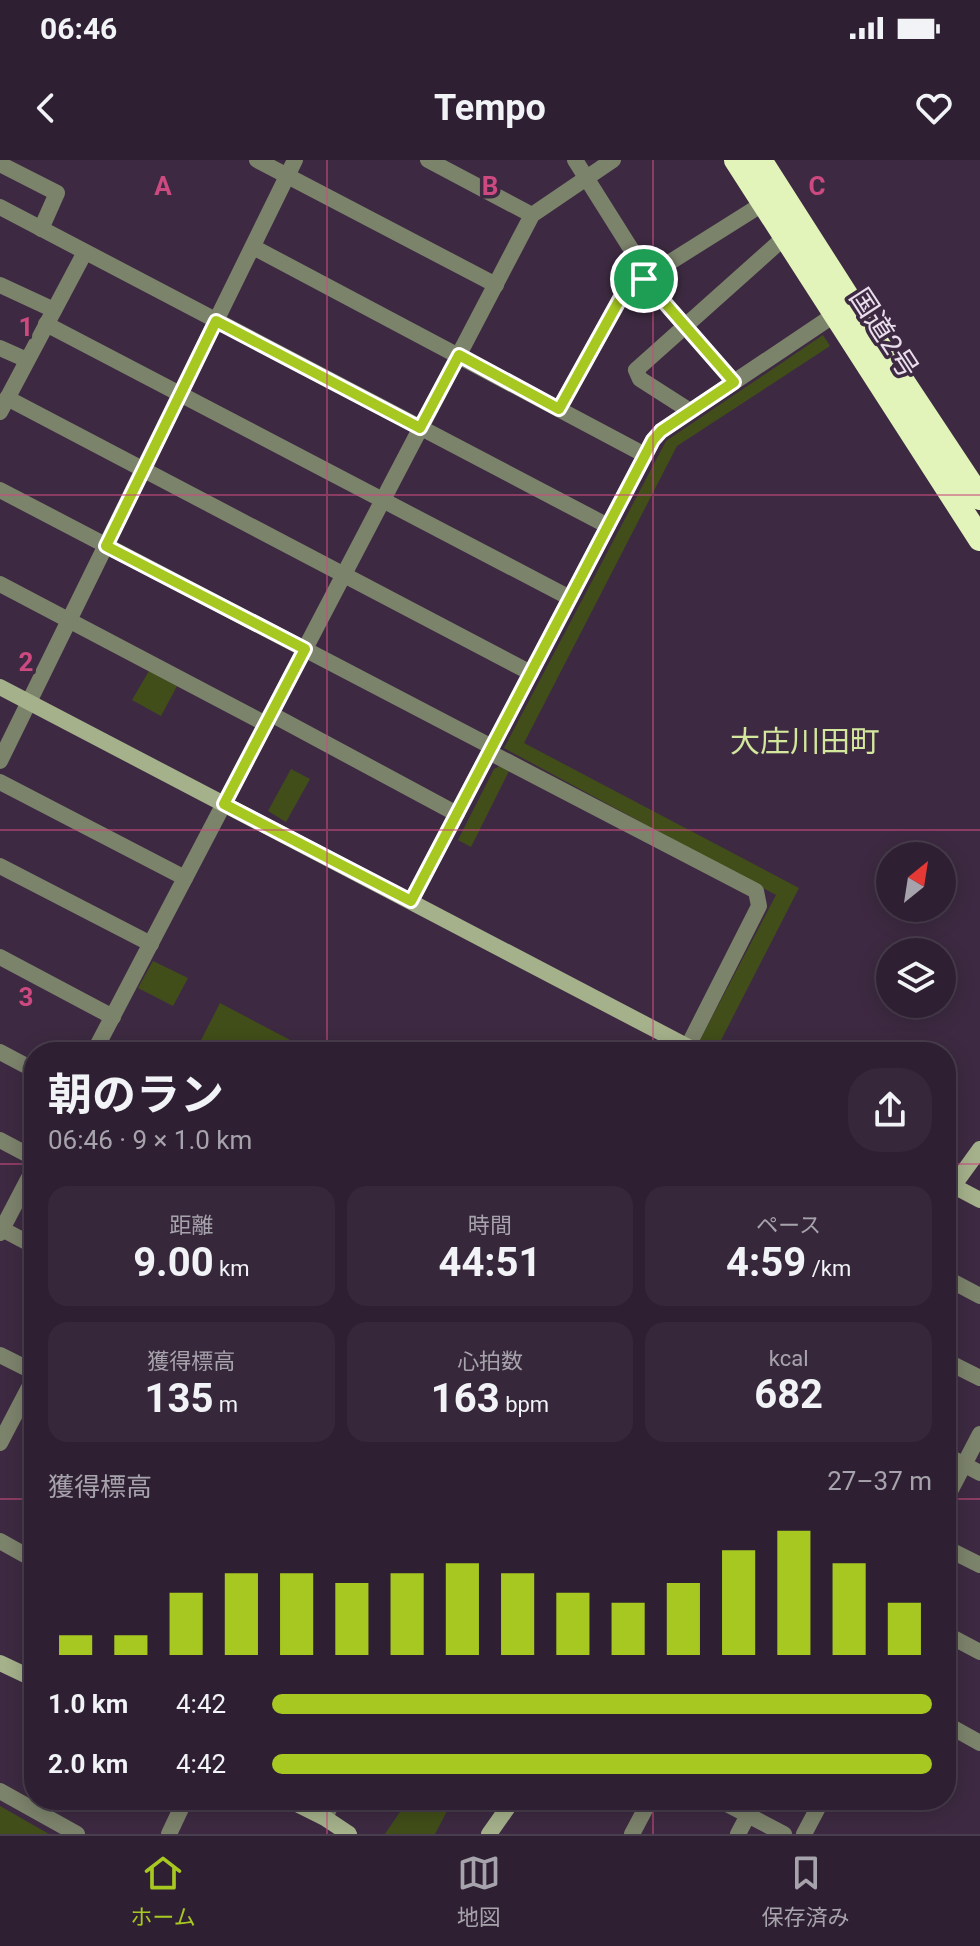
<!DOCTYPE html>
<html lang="ja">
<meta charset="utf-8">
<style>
body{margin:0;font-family:Roboto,"Noto Sans JP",sans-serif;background:#36283a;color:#f1f3f6;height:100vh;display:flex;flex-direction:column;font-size:30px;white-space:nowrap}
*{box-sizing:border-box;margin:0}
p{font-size:26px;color:#a7a3ac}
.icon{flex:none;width:44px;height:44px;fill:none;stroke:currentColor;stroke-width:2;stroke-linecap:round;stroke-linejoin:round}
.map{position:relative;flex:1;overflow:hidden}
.details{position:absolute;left:24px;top:882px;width:932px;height:768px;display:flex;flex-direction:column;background:#2e2032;border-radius:32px;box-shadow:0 4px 20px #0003,0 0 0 2px #493e4d}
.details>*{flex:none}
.needle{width:52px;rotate:30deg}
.fabs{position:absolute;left:876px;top:682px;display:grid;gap:16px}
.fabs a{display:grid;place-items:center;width:80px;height:80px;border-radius:50%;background:#2e2032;box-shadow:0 4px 20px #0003,0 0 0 2px #493e4d;font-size:40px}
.pin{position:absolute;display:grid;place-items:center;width:68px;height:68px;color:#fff;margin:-34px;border:4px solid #fff;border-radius:50%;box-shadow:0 2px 8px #0007}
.round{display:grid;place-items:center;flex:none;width:84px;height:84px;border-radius:32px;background:#36283a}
.headline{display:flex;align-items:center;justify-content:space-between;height:136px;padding:0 24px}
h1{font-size:44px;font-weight:700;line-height:60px}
.metrics{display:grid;grid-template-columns:repeat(3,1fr);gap:12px;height:136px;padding:8px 24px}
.metrics div{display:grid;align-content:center;border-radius:20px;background:#36283a;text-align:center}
.metrics b{font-size:40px;font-weight:700}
.metrics small{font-size:22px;font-weight:400}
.metrics p{font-size:22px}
.chart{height:224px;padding:16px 24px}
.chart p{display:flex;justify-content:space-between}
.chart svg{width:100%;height:144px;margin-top:8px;stroke:#a6c821;stroke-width:6}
ul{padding:0 24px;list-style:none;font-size:26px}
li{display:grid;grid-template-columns:128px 96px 1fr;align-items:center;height:60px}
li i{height:20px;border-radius:10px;background:#a6c821}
.status{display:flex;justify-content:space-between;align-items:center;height:56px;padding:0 40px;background:#2e2032;direction:ltr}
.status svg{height:22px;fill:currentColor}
header{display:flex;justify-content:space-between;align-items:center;height:104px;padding:0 24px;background:#2e2032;font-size:36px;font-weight:700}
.dock{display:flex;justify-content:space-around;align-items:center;height:112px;border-top:2px solid #493e4d;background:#2e2032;font-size:22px;color:#a7a3ac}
.dock a{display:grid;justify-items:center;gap:4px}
.dock .active{color:#a6c821}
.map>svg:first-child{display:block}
</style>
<div class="status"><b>06:46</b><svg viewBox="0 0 49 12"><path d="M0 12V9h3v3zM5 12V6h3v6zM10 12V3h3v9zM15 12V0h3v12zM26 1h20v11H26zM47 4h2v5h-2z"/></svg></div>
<header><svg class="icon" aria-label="back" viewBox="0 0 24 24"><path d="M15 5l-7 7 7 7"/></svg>Tempo<svg class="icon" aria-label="heart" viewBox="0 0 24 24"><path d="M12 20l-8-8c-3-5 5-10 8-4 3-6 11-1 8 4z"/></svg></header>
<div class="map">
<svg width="980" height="1674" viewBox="0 0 980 1674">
<rect width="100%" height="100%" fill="#3d2a42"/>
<!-- green -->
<g fill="#414e19">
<polygon points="823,175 830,186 677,286 524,583 799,728 717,888 700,880 776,735 504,588 666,281"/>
<polygon points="149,511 177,526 161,556 132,540"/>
<polygon points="500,606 509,611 471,687 458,680 494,609"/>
<polygon points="291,609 310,619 286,662 268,651"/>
<polygon points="153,801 188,818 173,846 138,828"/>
<polygon points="220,843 313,892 195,892"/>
<polygon points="408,1640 453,1640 435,1674 385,1674"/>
<polygon points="0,1646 49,1674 0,1674"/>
</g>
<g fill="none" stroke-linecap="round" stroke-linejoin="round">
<!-- street -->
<g stroke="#7c836b" stroke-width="16">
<polyline points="257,0 496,125"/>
<polyline points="428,0 532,55"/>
<polyline points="575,0 648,116"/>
<polyline points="0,4 57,33 41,69"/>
<polyline points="0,47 608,366"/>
<polyline points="253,87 645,295"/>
<polyline points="644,119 734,222"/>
<polyline points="0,125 54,150"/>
<polyline points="46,164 570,438"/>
<polyline points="0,188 27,200"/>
<polyline points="7,238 531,513"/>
<polyline points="559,249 620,139 648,116 764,43"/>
<polyline points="690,251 640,219 636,210 786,76"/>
<polyline points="0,252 85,92"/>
<polyline points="0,330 492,587"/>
<polyline points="0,424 266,564"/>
<polyline points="271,554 457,654"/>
<polyline points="489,592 756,731 759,746 685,892"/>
<polyline points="0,601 295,0"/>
<polyline points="0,622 185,718"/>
<polyline points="0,706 151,784"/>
<polyline points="411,741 653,280 661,271 843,149"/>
<polyline points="0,797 113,857"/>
<polyline points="0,892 34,910"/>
<polyline points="94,892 532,55 613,0"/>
<polyline points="0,980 34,998"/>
<polyline points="0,1068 34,1086"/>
<polyline points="0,1073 34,1008"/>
<polyline points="946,1118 980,1136"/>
<polyline points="0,1195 34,1212"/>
<polyline points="946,1201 980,1218"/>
<polyline points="0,1283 34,1218"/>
<polyline points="946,1295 980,1313"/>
<polyline points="946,1339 980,1274"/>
<polyline points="0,1381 34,1400"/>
<polyline points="946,1388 980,1405"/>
<polyline points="946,1474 980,1492"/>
<polyline points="946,1564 980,1583"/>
<polyline points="0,1631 77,1674"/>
<polyline points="719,1640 784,1674"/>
<polyline points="325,1658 333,1640"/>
<polyline points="169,1674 185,1640"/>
<polyline points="632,1674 650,1640"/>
<polyline points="738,1674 756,1640"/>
<polyline points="804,1674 822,1640"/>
</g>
<!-- secondary -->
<g stroke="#a5b18b" stroke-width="16">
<polyline points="0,527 698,892"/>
<polyline points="946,1022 980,1040"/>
<polyline points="946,1036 980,989"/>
<polyline points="0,1503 34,1519"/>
<polyline points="289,1640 325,1658 349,1674"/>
<polyline points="489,1674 513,1640"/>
</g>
<!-- highway -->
<g stroke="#e2f4b9" stroke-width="24">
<polyline points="736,0 980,379"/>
<polyline points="760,0 866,166 980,338"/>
</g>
</g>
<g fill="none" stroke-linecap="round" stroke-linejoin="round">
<defs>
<polygon id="route" points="644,119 734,222 661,271 653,280 411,741 224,644 305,489 106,386 216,161 420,268 459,195 559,249 620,139"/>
</defs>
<!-- route casing -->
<use href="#route" stroke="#fff" stroke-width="16"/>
<!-- route -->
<use href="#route" stroke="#a6c821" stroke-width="10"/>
</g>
<!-- grid -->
<path fill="none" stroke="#cc4a80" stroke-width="2" stroke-opacity="0.55" d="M327,0V892M653,0V892M0,335H980M0,670H980M0,1004H34M946,1004H980M0,1339H34M946,1339H980M327,1640V1674M653,1640V1674"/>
<g text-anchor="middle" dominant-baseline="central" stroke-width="7" stroke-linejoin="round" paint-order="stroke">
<!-- street labels -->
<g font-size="28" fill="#eadeed" stroke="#3d2a42">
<text transform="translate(884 173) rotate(57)">国道2号</text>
</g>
<!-- neighbourhood labels -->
<g font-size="30" fill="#d3e89d" stroke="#3d2a42">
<text x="805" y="581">大庄川田町</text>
</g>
</g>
<g font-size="26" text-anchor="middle" font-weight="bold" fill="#cc4a80" stroke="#3d2a42" stroke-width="7" stroke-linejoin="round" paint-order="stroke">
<text x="163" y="35">A</text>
<text x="490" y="35">B</text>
<text x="817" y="35">C</text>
<text x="26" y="176">1</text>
<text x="26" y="511">2</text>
<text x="26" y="846">3</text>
</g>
</svg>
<div class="fabs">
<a><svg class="needle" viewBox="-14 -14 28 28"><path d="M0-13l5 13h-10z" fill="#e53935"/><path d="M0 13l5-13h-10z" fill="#a7a3ac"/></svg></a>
<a><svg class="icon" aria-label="layers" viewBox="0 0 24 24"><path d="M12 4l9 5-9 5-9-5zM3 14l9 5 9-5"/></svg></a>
</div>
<div class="pin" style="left:644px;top:119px;background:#1e9e55"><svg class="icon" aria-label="arrive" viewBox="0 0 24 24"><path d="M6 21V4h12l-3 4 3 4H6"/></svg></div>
<section class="details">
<div class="headline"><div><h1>朝のラン</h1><p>06:46 · 9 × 1.0 km</p></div><a class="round"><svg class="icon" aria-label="share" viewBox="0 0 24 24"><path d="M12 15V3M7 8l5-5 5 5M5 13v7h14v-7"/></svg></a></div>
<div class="metrics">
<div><p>距離</p><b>9.00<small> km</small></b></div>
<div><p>時間</p><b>44:51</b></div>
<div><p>ペース</p><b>4:59<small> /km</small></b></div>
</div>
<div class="metrics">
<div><p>獲得標高</p><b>135<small> m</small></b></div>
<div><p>心拍数</p><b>163<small> bpm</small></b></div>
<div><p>kcal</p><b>682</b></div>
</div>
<div class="chart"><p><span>獲得標高</span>27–37 m</p>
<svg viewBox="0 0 160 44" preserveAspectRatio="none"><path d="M5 44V38M15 44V38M25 44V25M35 44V19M45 44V19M55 44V22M65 44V19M75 44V16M85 44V19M95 44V25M105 44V28M115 44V22M125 44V12M135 44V6M145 44V16M155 44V28"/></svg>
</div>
<ul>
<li><b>1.0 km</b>4:42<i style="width:100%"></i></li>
<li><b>2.0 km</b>4:42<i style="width:100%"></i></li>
</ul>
</section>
</div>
<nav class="dock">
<a class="active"><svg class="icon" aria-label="home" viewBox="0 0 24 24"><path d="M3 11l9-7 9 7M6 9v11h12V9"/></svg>ホーム</a>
<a><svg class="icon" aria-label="map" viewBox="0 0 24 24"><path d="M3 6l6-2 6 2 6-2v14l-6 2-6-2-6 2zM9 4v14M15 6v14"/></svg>地図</a>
<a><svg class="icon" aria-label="saved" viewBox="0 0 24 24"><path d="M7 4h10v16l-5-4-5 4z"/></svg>保存済み</a>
</nav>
